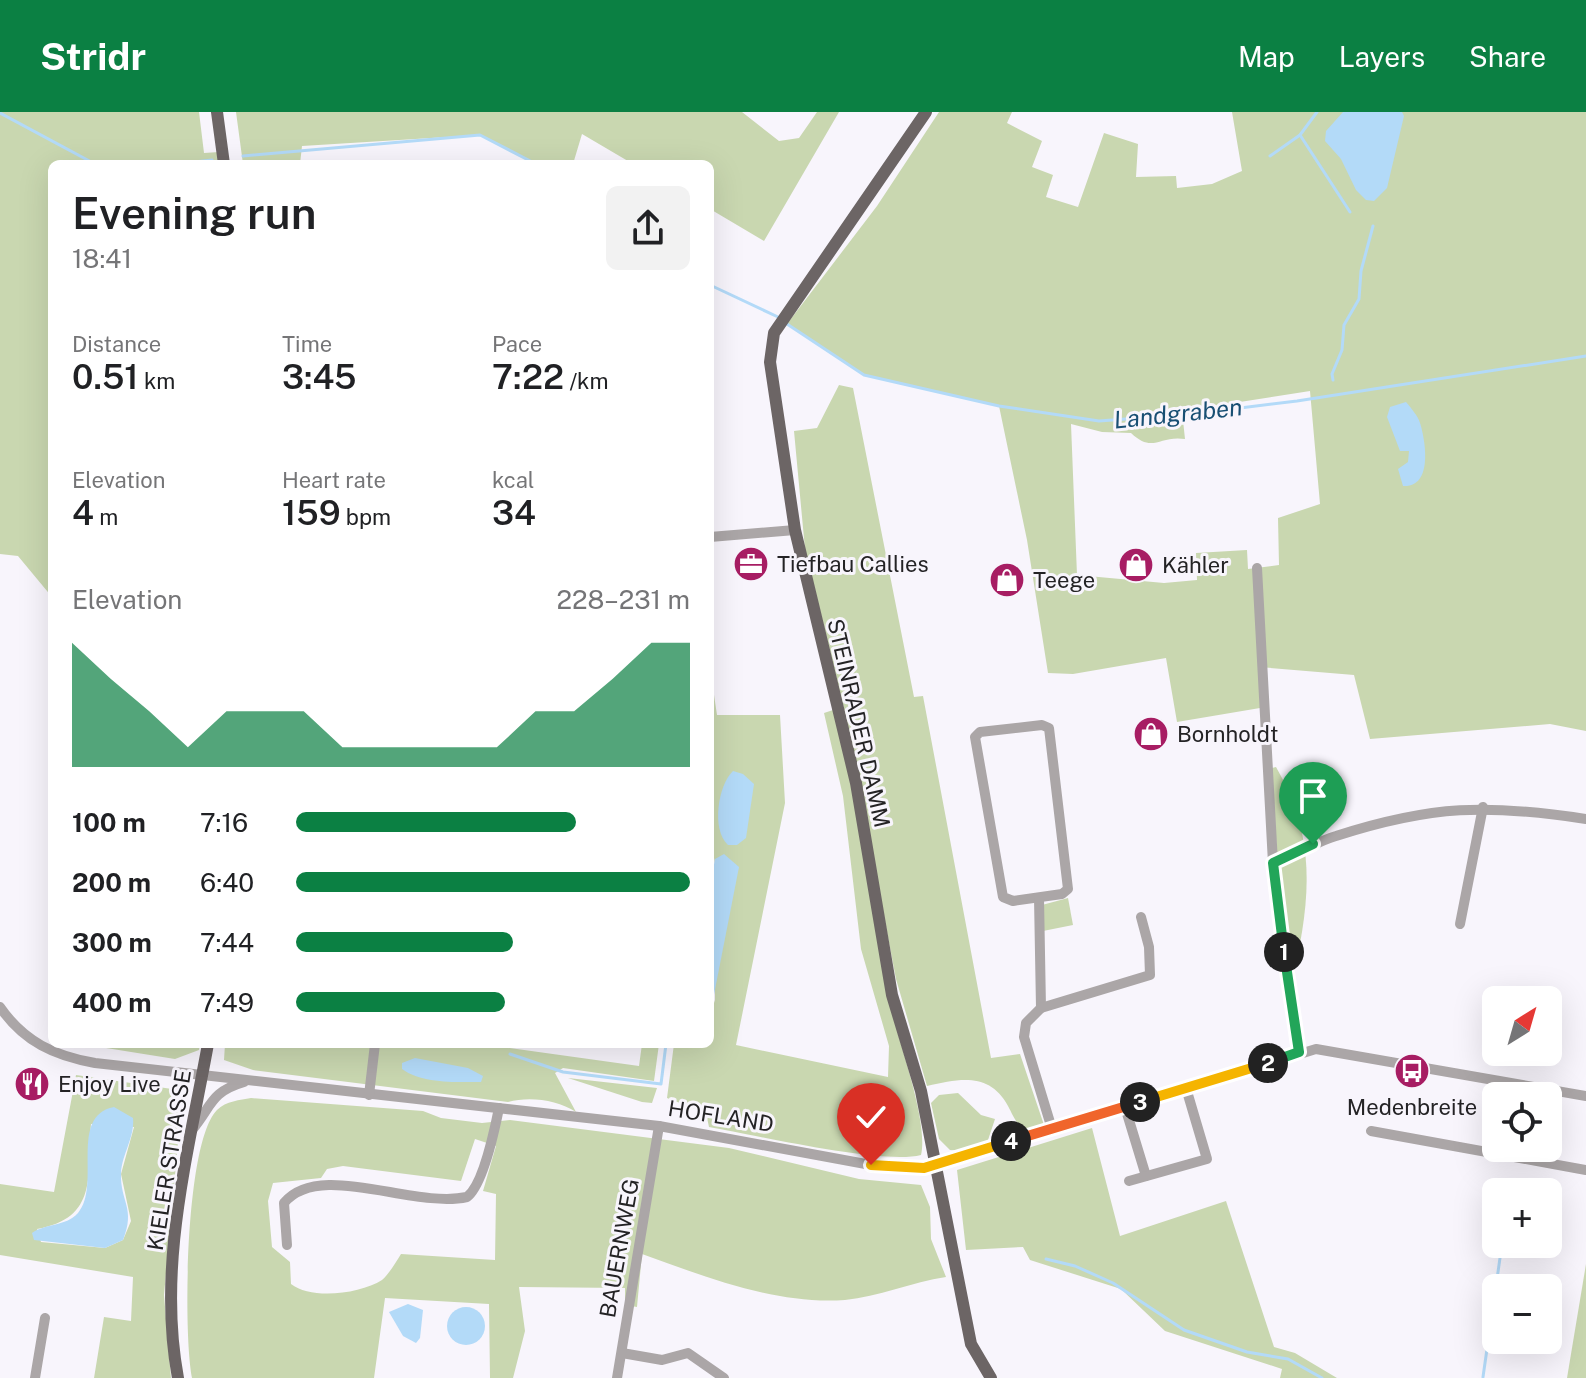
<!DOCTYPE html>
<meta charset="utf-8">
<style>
body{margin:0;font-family:"Public Sans",sans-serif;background:#f2f2f2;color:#202124;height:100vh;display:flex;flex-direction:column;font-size:30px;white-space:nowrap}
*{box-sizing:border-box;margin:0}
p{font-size:26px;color:#757577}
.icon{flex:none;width:44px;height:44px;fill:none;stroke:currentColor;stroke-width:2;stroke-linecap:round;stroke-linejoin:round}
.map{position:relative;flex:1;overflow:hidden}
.details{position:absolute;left:48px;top:48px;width:666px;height:888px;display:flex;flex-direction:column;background:#fff;border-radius:12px;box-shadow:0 8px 32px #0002}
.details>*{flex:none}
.needle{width:52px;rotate:37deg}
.fabs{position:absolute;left:1482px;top:874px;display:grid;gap:16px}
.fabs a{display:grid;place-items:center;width:80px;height:80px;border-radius:12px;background:#fff;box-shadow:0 8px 32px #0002;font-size:40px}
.pin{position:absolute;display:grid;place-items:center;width:68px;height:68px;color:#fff;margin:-82px -34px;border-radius:50% 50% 50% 0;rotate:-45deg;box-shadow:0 0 8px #0007}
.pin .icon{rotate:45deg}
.km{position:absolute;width:40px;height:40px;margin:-20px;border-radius:50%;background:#222;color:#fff;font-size:22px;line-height:40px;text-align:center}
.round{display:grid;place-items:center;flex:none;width:84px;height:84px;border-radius:12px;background:#f2f2f2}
.summary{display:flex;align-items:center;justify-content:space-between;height:136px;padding:0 24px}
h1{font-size:44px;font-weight:600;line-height:60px}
.stats{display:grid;grid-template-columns:repeat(3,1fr);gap:12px;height:136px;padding:8px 24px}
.stats div{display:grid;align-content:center}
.stats b{font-size:34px;font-weight:600}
.stats small{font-size:22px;font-weight:400}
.stats p{font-size:22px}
.chart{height:224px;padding:16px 24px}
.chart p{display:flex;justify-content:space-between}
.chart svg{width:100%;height:144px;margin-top:8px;fill:#0b8043;opacity:.7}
ul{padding:0 24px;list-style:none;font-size:26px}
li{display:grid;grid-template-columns:128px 96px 1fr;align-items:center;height:60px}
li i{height:20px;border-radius:10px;background:#0b8043}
header{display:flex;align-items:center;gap:48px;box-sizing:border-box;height:112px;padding:0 40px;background:#0b8043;color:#fff}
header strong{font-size:38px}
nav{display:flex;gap:44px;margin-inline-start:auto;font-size:28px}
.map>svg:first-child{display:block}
</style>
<header>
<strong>Stridr</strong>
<nav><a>Map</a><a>Layers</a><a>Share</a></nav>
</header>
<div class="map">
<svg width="1586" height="1266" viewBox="0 0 1586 1266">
<rect width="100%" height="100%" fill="#f8f5fc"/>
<!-- green -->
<g fill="#c9d7b0" fill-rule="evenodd">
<polygon points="0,0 199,0 204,41 219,40 220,52 52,52 52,485 18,444 0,442"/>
<polygon points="236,0 742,0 779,29 799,26 817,0 839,0 764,129 710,97 710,52 633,52 582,22 573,52 536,52 480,23 302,34 300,52 243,52"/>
<path d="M939,0H1012L1007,11L1042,29L1032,55L1053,63L1046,85L1078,95L1104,21L1138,32L1136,65L1176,64L1177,76L1212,72L1242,59L1232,0H1586V619L1550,612L1370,627L1354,563L1259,555L1260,596L1177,610L1166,546L1073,562L1048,561L1027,428L999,294L864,263L787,212L877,94ZM1310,279L1320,392L1278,406L1279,453L1248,457L1247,438L1196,441L1197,468L1164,471L1077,463L1071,312L1102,320L1131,321C1153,342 1159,323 1185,327L1182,299Z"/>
<path d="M839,273L853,276L914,585L923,584L991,946L1020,942L1044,1013L1027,1019C1015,1011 1014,1005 1008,994C990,961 962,966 927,974L896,867L846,605L805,437L794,319L817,316Z"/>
<path d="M710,556L717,603H780L785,691L736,933L888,965L889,934L861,837L843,684L824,601L833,598C861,693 868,791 889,888C897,926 929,1009 921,1043C882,1053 755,1023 709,1015L706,1001L667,986L674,932H710V903L715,888V746L710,773Z"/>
<path d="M1276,655C1316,723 1311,786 1294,860L1290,857L1278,761L1272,656Z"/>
<polygon points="1068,786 1073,813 1043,819 1042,793"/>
<polygon points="81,932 200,932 199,938 175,947"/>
<path d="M225,932H480L639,954L642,932H659L654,969L563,956L555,961L576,1000C557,988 530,984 508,990L253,958L224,948Z"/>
<path d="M76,963L172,977L182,987L164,1183L171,1266H94L104,1205L131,1209L133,1165L0,1143V1072L54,1080ZM91,1012L134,1015L121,1062L131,1109L123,1128L105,1136L41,1130L37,1117C99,1106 87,1063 91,1012Z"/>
<polygon points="568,966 657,976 652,991 642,990"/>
<polygon points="958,981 981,1003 995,1007 987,1031 965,1039 950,1038 939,1027 931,991 939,983"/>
<path d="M251,986L423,999L441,1006L482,1011L510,1008L729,1036L859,1067L921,1073L930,1095L931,1127L946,1165C912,1170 878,1185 845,1188C776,1193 706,1165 642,1142L637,1195L625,1193V1176L519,1175L525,1219L513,1266H490L489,1192L385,1186L374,1266H192C183,1220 185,1030 217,998C226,989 240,988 251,986ZM475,1027L496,1034L483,1079L496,1082L495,1148L401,1142C396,1150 389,1162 382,1168C360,1182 311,1188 291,1172L290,1150L272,1135L268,1089L273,1071L321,1066L327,1057L343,1054L461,1069Z"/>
<polygon points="1092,1016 1120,1124 1226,1089 1274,1235 1295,1241 1337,1266 1280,1266 1282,1257 1165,1219 1121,1177 1030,1148 1023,1135 966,1138 957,1058"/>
<polygon points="1586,1152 1586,1266 1567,1266"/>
</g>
<!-- water -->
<g fill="#b3daf8">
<polygon points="1343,0 1402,0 1404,4 1387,76 1374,89 1366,88 1356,78 1341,47 1325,29 1326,19"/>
<path d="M1406,290C1411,296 1418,304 1420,311C1426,330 1433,376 1403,374L1398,357L1408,350L1409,339H1400L1387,305L1390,295Z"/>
<path d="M733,659L743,662L754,672L746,726L737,733H728C711,718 718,673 733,659Z"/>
<polygon points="724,742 739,755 710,903 710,773 715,747"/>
<path d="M415,946L468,956L483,964L481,970C457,970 422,972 402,957V951Z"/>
<path d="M114,995L133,1006C135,1025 122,1042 121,1061C120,1090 136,1096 123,1128L105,1136L34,1128L32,1121C46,1111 65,1115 78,1101C102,1073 68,1004 114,995Z"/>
<polygon points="408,1192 423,1198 420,1226 416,1231 403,1224 389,1200"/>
<circle cx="466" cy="1214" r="19"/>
</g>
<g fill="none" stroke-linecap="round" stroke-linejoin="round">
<!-- stream -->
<g stroke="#b3daf8" stroke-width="3">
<polyline points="0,1 95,52"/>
<polyline points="1300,23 1350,100"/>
<polyline points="243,44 480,23 536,52"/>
<polyline points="1270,44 1300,23 1317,0"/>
<polyline points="177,52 212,48"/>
<polyline points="710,173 778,205"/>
<polyline points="787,212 864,263 999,294 1099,309 1192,302 1297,289 1586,244"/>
<polyline points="1333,268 1332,262 1342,238 1344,213 1359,187 1361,159 1373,114"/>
<polyline points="510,942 563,960 661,972 666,932"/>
<polyline points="1046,1147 1075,1154 1113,1171 1184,1218 1247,1240 1288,1247 1322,1266"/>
<polyline points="1483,1265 1502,1132"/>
</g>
<!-- minor -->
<g stroke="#aba6a7" stroke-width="10">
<polyline points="710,425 795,418"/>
<polyline points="1257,456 1273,751 1299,940"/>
<polygon points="1042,613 1049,616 1068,777 1062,782 1013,789 1003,785 975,625 980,620"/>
<path d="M1273,751C1295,745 1314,730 1336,724C1432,693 1487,692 1586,707"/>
<polyline points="1039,786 1041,896"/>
<polyline points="1460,812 1483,695"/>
<path d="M0,895C24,930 55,944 95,951L659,1014L871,1053H935L1316,937L1586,984"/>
<polyline points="369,983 375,932"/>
<polyline points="1125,995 1146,1064"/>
<polyline points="1052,1017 1024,925 1026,911 1041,896 1150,863 1149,835 1141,805"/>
<path d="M192,1018C212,994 210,980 244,970"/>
<polyline points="1371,1019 1586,1058"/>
<polyline points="1129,1069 1207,1047 1186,976"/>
<path d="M287,1133L284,1091C319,1048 413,1097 467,1085C483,1073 495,1016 499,996"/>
<polyline points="622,1241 662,1248 688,1241 724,1266"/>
<polyline points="35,1266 45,1206"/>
<polyline points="617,1266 659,1014"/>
</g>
<!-- major -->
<g stroke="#6c6565" stroke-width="12">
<polyline points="217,0 224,52"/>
<polyline points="926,0 774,221 770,250 795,418 856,671 892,883 921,979 971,1232 991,1266"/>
<path d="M178,1266C157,1154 188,1042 208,932"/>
</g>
</g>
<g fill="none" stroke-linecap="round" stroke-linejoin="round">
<defs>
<polyline id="split-1" points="1284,840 1273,751 1313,732"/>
<polyline id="split-2" points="1268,951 1299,940 1284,840"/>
<polyline id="split-3" points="1140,990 1268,951"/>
<polyline id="split-4" points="1011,1029 1140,990"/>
<polyline id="split-5" points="871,1053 924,1056 1011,1029"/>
</defs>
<!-- split-1 casing -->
<use href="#split-1" stroke="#fff" stroke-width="16"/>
<!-- split-2 casing -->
<use href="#split-2" stroke="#fff" stroke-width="16"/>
<!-- split-3 casing -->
<use href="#split-3" stroke="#fff" stroke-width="16"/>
<!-- split-4 casing -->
<use href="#split-4" stroke="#fff" stroke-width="16"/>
<!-- split-5 casing -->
<use href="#split-5" stroke="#fff" stroke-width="16"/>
<!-- split-1 -->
<use href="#split-1" stroke="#22a559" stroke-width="10"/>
<!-- split-2 -->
<use href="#split-2" stroke="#22a559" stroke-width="10"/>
<!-- split-3 -->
<use href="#split-3" stroke="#f5b400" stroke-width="10"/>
<!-- split-4 -->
<use href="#split-4" stroke="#f0652b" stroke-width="10"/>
<!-- split-5 -->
<use href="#split-5" stroke="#f5b400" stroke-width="10"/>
</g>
<!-- icons -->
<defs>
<symbol id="office-disc" viewBox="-11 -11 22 22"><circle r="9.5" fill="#a71d63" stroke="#f8f5fc"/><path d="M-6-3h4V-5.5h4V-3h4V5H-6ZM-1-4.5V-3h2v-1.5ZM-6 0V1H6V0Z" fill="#fff"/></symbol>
<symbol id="shop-disc" viewBox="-11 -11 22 22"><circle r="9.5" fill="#a71d63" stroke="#f8f5fc"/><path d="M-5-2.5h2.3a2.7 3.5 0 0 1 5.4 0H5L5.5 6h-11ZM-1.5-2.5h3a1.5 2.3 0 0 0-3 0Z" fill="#fff"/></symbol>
<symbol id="bus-disc" viewBox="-11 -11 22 22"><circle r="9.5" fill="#a71d63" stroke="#f8f5fc"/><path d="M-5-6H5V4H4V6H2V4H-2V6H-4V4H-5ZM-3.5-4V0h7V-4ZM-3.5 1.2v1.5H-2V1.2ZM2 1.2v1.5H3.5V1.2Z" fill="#fff"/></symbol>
<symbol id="restaurant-disc" viewBox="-11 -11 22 22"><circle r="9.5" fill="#a71d63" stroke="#f8f5fc"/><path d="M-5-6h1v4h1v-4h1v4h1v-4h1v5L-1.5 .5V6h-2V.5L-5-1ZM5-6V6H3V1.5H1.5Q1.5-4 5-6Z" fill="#fff"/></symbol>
</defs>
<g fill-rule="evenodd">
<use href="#office-disc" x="731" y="432" width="40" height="40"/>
<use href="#shop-disc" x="1116" y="433" width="40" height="40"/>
<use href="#shop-disc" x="987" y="448" width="40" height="40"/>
<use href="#shop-disc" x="1131" y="602" width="40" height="40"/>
<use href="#bus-disc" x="1392" y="939" width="40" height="40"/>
<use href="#restaurant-disc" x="12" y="952" width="40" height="40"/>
</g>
<g text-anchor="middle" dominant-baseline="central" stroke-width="6" stroke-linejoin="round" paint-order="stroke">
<!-- poi labels -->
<g font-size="22" fill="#242325" stroke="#f8f5fc" text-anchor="start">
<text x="777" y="452">Tiefbau Callies</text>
<text x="1162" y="453">Kähler</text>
<text x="1033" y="468">Teege</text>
<text x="1177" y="622">Bornholdt</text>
<text x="58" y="972">Enjoy Live</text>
<text x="1412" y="995" text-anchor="middle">Medenbreite</text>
</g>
<!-- street labels -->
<g font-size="22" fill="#242325" stroke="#f8f5fc">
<text transform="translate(859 611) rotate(77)">STEINRADER DAMM</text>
<text transform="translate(721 1004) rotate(9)">HOFLAND</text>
<text transform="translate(169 1048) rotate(-81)">KIELER STRASSE</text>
<text transform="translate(619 1136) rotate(-80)">BAUERNWEG</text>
</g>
<!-- water labels -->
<g font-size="24" font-style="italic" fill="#184f73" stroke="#f8f5fc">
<text transform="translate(1178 301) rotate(-6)">Landgraben</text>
</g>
</g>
</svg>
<div class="fabs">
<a><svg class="needle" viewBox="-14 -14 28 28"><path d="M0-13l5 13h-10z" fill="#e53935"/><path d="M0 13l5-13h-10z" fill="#757577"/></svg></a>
<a><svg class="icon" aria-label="locate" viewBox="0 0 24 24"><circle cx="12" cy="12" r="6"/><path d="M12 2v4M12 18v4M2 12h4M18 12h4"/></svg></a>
<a>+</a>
<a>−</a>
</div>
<div class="pin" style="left:1313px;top:732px;background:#1e9e55"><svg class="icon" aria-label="arrive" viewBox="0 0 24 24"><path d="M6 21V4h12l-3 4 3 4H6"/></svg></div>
<div class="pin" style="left:871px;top:1053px;background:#d93025"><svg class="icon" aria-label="check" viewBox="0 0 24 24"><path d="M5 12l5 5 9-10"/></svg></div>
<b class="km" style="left:1284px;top:840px">1</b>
<b class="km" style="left:1268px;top:951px">2</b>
<b class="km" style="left:1140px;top:990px">3</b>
<b class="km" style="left:1011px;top:1029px">4</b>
<section class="details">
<div class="summary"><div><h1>Evening run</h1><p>18:41</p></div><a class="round"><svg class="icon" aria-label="share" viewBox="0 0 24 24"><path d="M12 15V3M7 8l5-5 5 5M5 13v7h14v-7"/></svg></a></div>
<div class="stats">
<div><p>Distance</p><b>0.51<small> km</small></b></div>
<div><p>Time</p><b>3:45</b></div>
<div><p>Pace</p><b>7:22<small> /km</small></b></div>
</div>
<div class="stats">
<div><p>Elevation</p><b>4<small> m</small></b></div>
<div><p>Heart rate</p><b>159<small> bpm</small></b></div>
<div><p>kcal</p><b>34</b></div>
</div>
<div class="chart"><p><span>Elevation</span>228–231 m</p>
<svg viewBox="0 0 160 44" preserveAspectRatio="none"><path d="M0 44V6L10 17L20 27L30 38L40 27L50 27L60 27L70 38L80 38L90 38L100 38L110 38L120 27L130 27L140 17L150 6L160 6V44z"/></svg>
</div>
<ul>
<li><b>100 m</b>7:16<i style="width:71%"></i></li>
<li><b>200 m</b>6:40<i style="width:100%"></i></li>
<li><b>300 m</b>7:44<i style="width:55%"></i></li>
<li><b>400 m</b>7:49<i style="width:53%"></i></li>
</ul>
</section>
</div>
